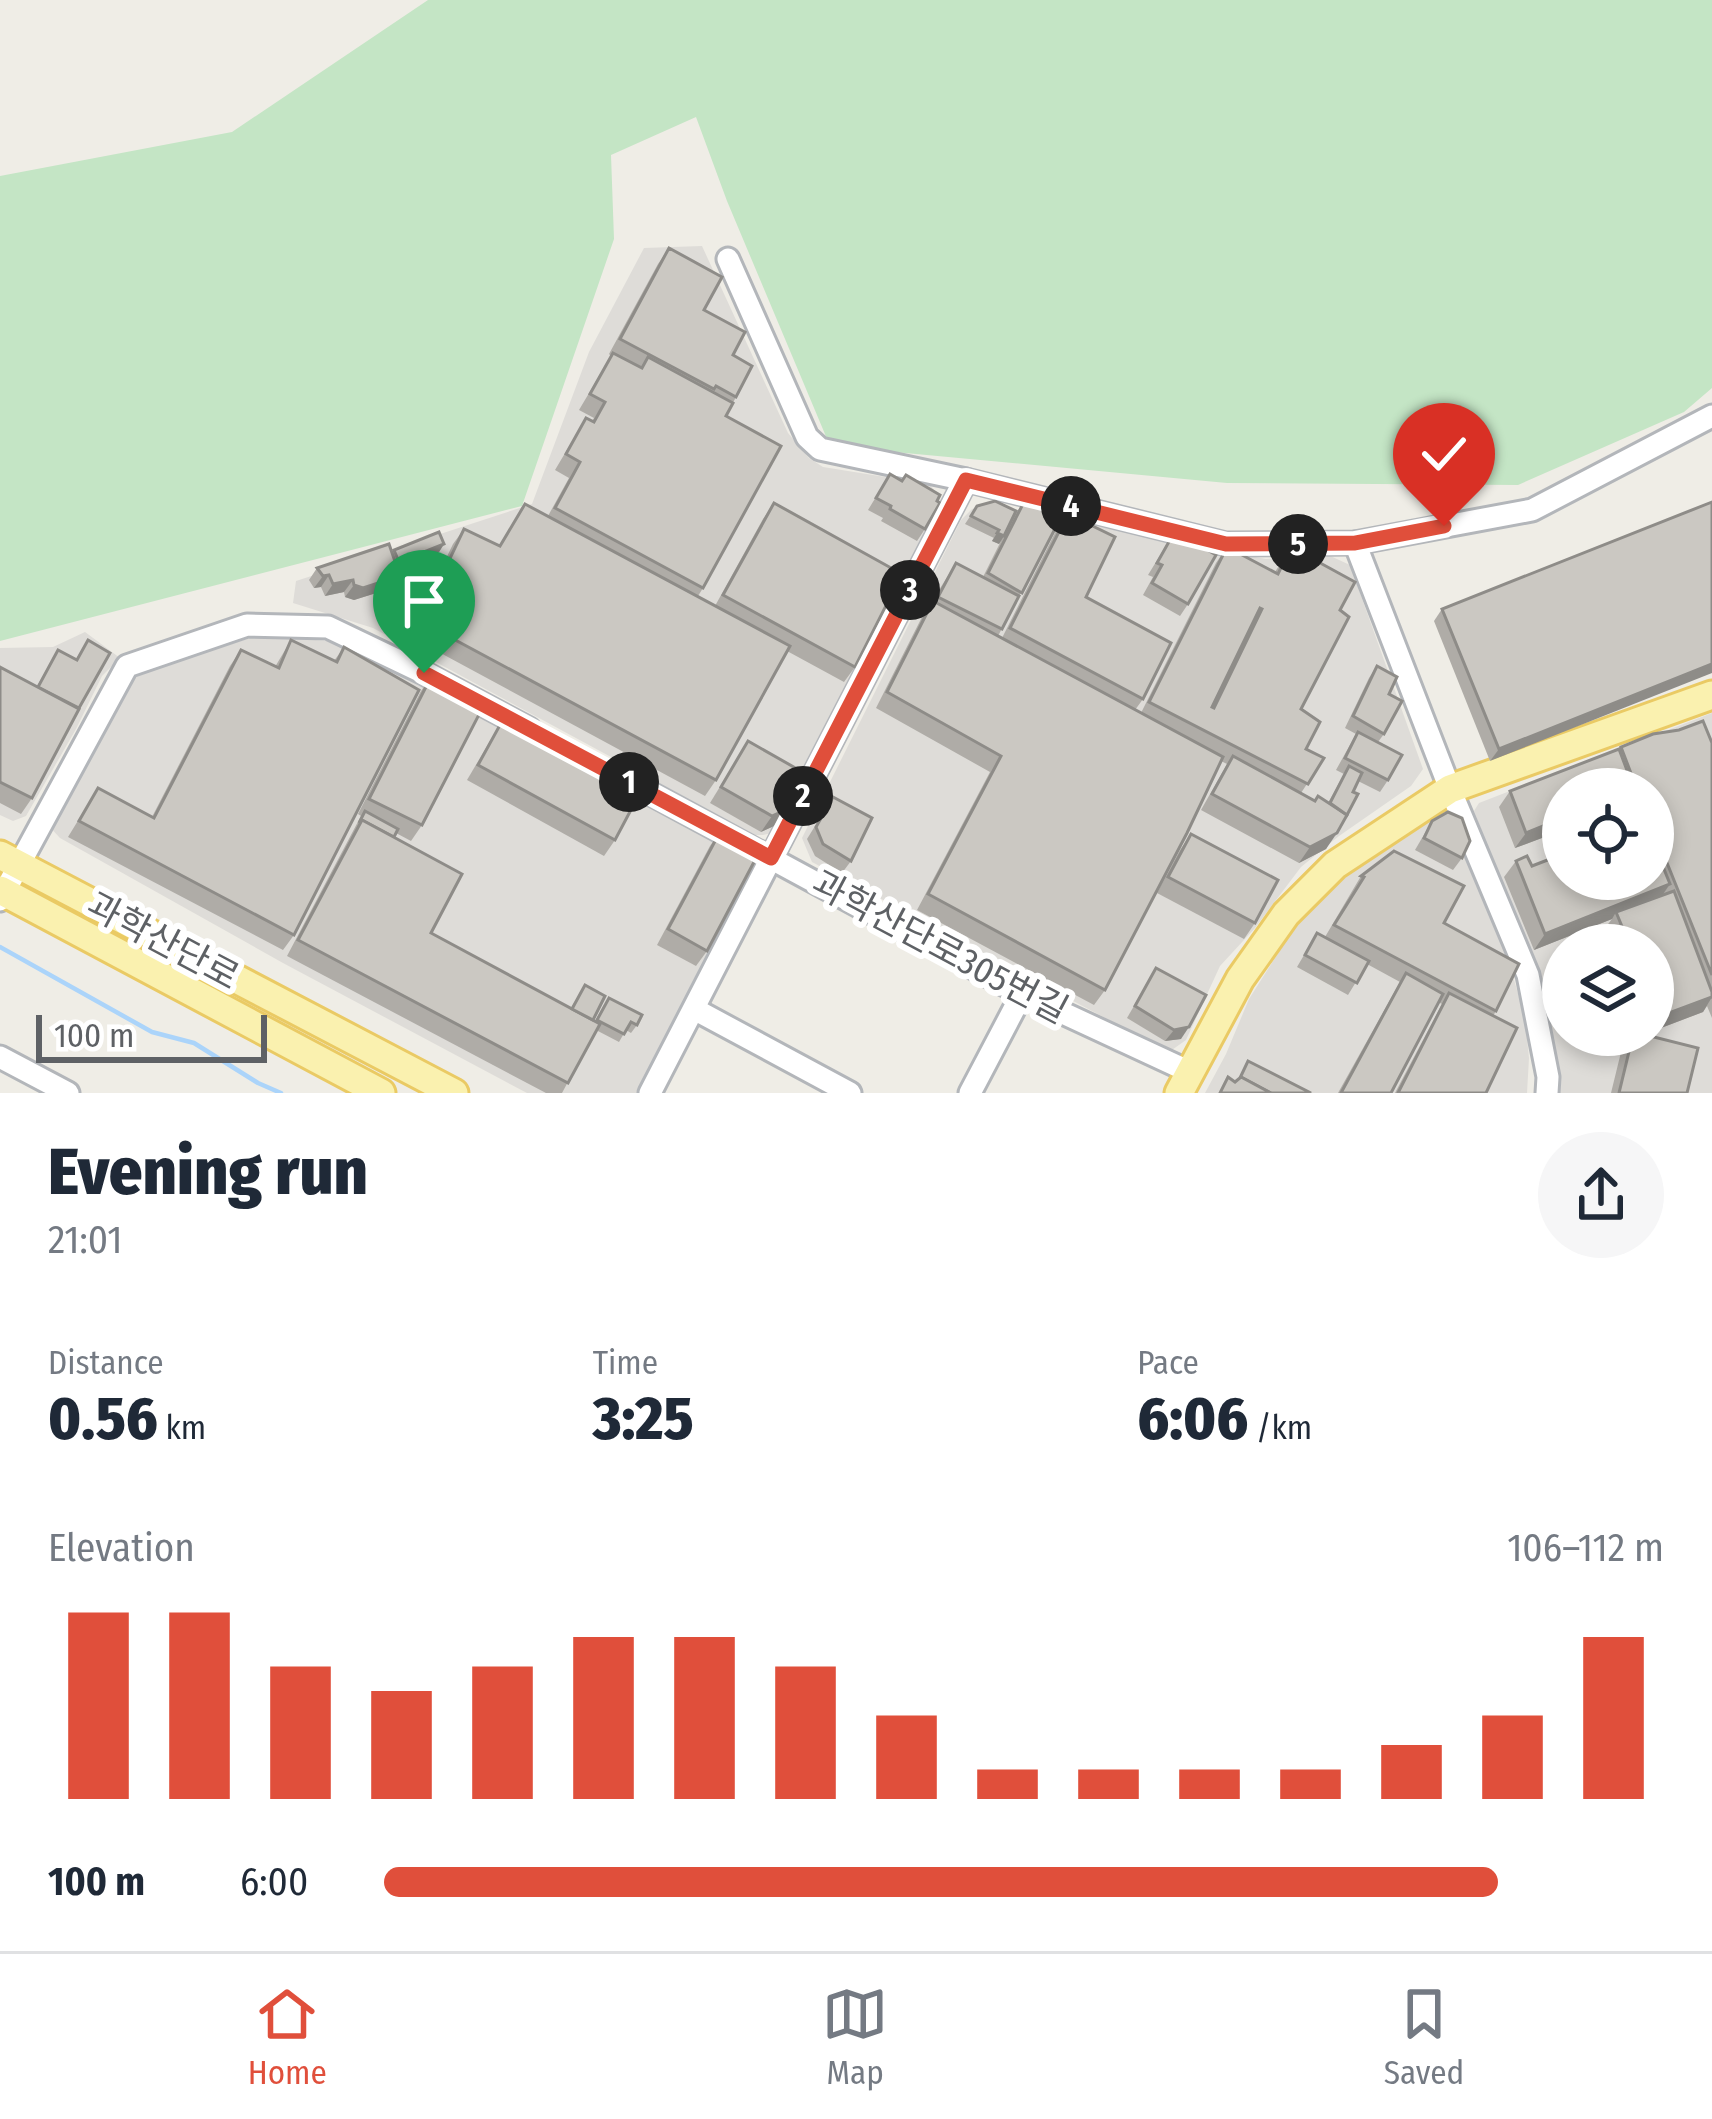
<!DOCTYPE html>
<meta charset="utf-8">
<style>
body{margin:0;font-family:"Fira Sans Condensed","Noto Sans KR",sans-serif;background:#f6f6f7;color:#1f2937;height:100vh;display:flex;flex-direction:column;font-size:45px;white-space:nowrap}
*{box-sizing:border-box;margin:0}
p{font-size:39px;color:#747a83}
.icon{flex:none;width:66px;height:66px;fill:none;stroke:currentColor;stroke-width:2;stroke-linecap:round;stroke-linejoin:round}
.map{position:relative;height:1093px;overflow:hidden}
.details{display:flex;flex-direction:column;background:#fff;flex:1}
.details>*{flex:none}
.buttons{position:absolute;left:1542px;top:768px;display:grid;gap:24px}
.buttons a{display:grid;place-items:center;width:132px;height:132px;border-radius:50%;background:#fff;box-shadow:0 6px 18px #0003;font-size:60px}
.scale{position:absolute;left:36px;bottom:30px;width:231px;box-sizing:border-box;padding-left:12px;border:6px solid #5e6165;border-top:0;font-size:33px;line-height:42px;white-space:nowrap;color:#5e6165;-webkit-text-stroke:9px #fff;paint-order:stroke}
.pin{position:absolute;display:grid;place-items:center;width:102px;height:102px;color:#fff;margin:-123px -51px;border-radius:50% 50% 50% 0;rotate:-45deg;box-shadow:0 0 12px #0007}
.pin .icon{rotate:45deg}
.km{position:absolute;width:60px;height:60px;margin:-30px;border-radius:50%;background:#222;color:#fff;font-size:33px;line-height:60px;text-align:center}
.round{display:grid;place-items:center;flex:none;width:126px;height:126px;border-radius:63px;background:#f6f6f7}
.head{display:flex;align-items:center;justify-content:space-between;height:204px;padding:0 48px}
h1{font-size:66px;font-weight:800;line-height:90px}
.stats{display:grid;grid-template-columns:repeat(3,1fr);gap:18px;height:204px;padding:12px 48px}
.stats div{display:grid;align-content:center}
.stats b{font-size:60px;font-weight:800}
.stats small{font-size:33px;font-weight:400}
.stats p{font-size:33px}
.chart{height:336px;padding:24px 48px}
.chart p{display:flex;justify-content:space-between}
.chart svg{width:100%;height:216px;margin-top:12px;stroke:#e04f3b;stroke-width:6}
ul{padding:0 48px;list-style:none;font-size:39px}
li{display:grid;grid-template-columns:192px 144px 1fr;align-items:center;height:90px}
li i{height:30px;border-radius:15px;background:#e04f3b}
.tabs{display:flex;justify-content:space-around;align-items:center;height:168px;border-top:3px solid #e0e1e3;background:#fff;font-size:33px;color:#747a83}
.tabs a{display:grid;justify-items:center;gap:6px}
.tabs .current{color:#e04f3b}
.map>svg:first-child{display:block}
</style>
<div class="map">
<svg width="1712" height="1093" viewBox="0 0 1712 1093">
<rect width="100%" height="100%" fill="#efede6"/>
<!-- industrial -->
<g fill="#dedcd8" fill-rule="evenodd">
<polygon points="702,246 788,433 809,458 823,467 929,484 937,493 939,505 776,832 763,835 755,835 373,628 293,603 296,581 532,504 589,352 644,248"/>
<polygon points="986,505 1266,559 1326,554 1350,565 1423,769 1411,786 1339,836 1301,867 1255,928 1220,966 1186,1040 1169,1052 812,862 802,838 961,520 972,509"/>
<polygon points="85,632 120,658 102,676 76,729 26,816 13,821 0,815 0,648 53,647"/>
<polygon points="260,635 338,642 417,681 735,849 749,876 637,1093 527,1093 283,963 60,838 48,825 117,697 140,673"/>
<path d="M1712,713V1093H1557L1559,1079L1535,969L1474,811L1479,803ZM1563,789H1653V879H1563ZM1563,945H1653V1035H1563Z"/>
<polygon points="1435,816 1447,818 1459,834 1493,906 1525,1018 1529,1058 1527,1093 1205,1093 1226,1054 1249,999 1284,944 1312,906 1392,837 1419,819"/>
</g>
<!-- green -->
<polygon fill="#c4e5c5" points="428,0 1712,0 1712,388 1684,412 1518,485 1227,483 830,446 727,201 696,117 611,155 614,239 522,506 0,641 0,176 232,132"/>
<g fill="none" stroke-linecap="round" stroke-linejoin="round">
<!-- stream -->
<polyline stroke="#abd4fa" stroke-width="4.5" points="0,947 152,1032 194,1043 258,1083 281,1093"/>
<defs>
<g id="minor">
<polyline points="728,259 807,437 820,449 966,480 1226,544 1355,543 1532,510 1712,416"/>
<polyline points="1355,543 1450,789 1528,975 1548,1077 1547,1093"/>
<polyline points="620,777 1022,994 1190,1072"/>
<polyline points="0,900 127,666 247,625 328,627 424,673 529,729"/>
<polyline points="694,1009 850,1093"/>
<polyline points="0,1057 68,1093"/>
<polyline points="650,1093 966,480"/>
<polyline points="970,1093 1022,994"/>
</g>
<g id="major">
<polyline points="0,855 454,1093"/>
<polyline points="0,890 381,1093"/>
<polyline points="1179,1093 1240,979 1286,914 1335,865 1450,789 1712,695"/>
</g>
</defs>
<!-- minor casing -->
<use href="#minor" stroke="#b3b6ba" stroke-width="27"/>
<!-- major casing -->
<use href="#major" stroke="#eaca64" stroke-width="33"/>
<!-- minor -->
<use href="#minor" stroke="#fff" stroke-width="21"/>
<!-- major -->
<use href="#major" stroke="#faf1af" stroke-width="27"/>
</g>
<!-- wall -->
<g fill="#afaca7">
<polygon points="669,248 733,355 736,397 726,416 703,588 698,596 715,606 763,519 774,503 855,667 844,682 787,651 716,780 705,796 409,636 453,544 464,529 499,546 525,504 548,516 569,478 555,470 586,418 592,421 594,418 579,410 611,356 609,354 658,264"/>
<polygon points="890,474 925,529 917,541 881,521 883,518 868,510"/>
<polygon points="1025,500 1060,519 998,636 1002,638 1057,529 1068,514 1086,597 1143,699 1135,710 1141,713 1216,563 1227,547 1275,572 1291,547 1340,610 1301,709 1306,749 1324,758 1301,793 1315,800 1328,803 1344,774 1336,770 1356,734 1345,728 1369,678 1377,666 1389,694 1384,734 1378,742 1388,780 1380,792 1358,781 1326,849 1299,863 1201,810 1227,764 1221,761 1105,990 1094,1005 917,910 990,772 876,708 922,617 956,563 983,577 1001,541 999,544 992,541 994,538 965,524 977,506 1014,516"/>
<polygon points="1712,502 1490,761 1434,621 1442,609"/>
<polygon points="1175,531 1188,604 1180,616 1143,595 1153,577 1148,575"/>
<polygon points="444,544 439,552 398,568 400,576 392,588 354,600 345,597 344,592 325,596 321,587 314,588 309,580 317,568 392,552 394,550"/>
<polygon points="88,640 32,798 21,814 0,803 0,667 37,686 58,650 76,659"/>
<polygon points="291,640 334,661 344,647 294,935 283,950 68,837 98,788 152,817 230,666 241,650 275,667"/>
<polygon points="432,675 422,825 411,841 396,833 394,837 431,933 571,1008 585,985 593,1020 595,1021 609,998 637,1025 631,1033 626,1030 619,1042 596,1030 562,1093 546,1093 287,956 361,816 358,814 421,691"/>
<polygon points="506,714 615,840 604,856 467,780"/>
<polygon points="748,741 785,810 774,826 761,832 710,803"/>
<polygon points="1712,743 1712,1018 1707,1006 1703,1012 1653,1031 1653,945 1608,935 1605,928 1612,919 1534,950 1504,877 1516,861 1532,866 1653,879 1653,789 1563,789 1563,830 1515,848 1499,807 1510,791 1619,750 1621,747"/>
<polygon points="833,797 851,861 842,873 815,856 807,839"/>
<polygon points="1432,821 1462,858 1453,870 1415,850"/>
<polygon points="721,830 707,951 696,966 657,945 710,846"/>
<polygon points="1191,834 1255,923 1244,939 1157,893 1180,850"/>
<polygon points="1361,876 1444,923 1496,1011 1493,1016 1486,1093 1395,1093 1442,1004 1438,1002 1391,1093 1338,1093 1400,982 1367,964 1348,995 1297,967 1317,933 1325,937"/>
<polygon points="1563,957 1563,1012 1559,1013 1549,988 1560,973 1557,966"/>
<polygon points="1156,968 1181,1039 1165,1041 1127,1018"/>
<polygon points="1589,1035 1646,1035 1687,1093 1611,1093 1622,1048 1627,1040 1595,1052"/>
</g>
<!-- shaded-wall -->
<g fill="#8e8c88">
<polygon points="997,533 1004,536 999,544 992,541"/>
<polygon points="444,544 439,552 393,570 399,562"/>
<polygon points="329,575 321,587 314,588 323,576"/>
<polygon points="400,576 392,588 354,600 345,597 354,585"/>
<polygon points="353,580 344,592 325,596 333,584"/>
<polygon points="1712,664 1712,673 1490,761 1499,749"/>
<polygon points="785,810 774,826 761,832 772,816"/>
<polygon points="1563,818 1563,830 1515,848 1526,833"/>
<polygon points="1337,833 1326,849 1299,863 1310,847"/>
<polygon points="1670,884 1659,900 1616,912 1612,919 1534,950 1545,934"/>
<polygon points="1712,997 1703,1012 1653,1031 1653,1019"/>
<polygon points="1189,1027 1181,1039 1165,1041 1174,1030"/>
<polygon points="1610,1035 1631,1035 1627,1040 1595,1052 1606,1036"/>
</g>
<!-- building -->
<g fill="#cbc8c2" stroke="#8e8c88" stroke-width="3" fill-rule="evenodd">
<polygon points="669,248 722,277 704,310 745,332 733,355 752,366 736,397 716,386 714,389 620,339"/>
<polygon points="613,353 642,368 648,357 733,403 726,416 781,446 703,588 555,508 580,462 566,454 586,418 594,422 605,402 590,394"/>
<polygon points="890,474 902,481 906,475 940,495 937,501 940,503 925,529 890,509 891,506 876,498"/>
<polygon points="1025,500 1060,519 1022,593 988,573"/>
<polygon points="995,501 1016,511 1004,536 997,533 999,530 971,516 977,506"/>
<polygon points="1712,502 1712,664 1499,749 1442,609"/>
<polygon points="774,503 902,574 855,667 723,595"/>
<polygon points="525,504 790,646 716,780 420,621 464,529 500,546"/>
<polygon points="1068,514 1115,537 1086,597 1171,643 1143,699 1010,628"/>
<polygon points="1175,531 1216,555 1188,604 1152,583 1162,565 1157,563"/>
<polygon points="439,532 444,544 399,562 394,550"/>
<polygon points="389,544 400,576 363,588 354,585 353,580 333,584 329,575 323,576 317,568"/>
<path d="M1227,547L1278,574L1291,547L1355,582L1340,610L1349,617L1301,709L1320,722L1306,749L1324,758L1308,784L1149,702ZM1260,608L1262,609L1214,708L1212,707Z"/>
<polygon points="956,563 1019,596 1002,629 938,597"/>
<polygon points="933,601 1223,757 1187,833 1105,990 928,894 1001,756 887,692"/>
<polygon points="88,640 110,653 79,708 38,687 58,650 77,660"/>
<polygon points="291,640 337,662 344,647 419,690 294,935 79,821 98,788 154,818 241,650 279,668"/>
<polygon points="1377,666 1397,677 1389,694 1402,701 1384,734 1353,716"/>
<polygon points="0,667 79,709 32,798 0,782"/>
<polygon points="432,675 485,703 422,825 369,799"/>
<polygon points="506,714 642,789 615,840 478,765"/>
<polygon points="1703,721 1712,743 1712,975 1653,828 1653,789 1637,789 1621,747 1653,734 1679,730"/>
<polygon points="1358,732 1402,755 1388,780 1345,758"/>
<polygon points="748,741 806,774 785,810 772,816 721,787"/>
<polygon points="1619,749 1634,789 1563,789 1563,818 1526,833 1510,791"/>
<polygon points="1233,756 1315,801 1318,796 1347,815 1337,833 1310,847 1212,794"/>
<polygon points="1349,766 1362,773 1353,792 1358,794 1347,815 1330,803"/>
<polygon points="833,797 872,818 851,861 823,844 816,827"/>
<polygon points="365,811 398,829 394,837 362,820 359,823"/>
<polygon points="1448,812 1462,818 1470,841 1462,858 1424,838 1432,821"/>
<polygon points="362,820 462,874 431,933 600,1024 568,1083 298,940"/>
<polygon points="721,830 745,842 754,862 707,951 668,929"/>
<polygon points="1191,834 1278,880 1255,923 1168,877"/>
<polygon points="1653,842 1670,884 1545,934 1516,861 1527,856 1532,866 1563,854 1563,879 1653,879"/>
<polygon points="1394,851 1464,886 1444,923 1519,964 1496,1011 1334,925 1364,877 1361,876"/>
<polygon points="1674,891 1712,992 1712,997 1653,1019 1653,945 1581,945 1623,929 1616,912"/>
<polygon points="1317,933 1369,961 1357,983 1305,955"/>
<polygon points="1156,968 1206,995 1189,1027 1174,1030 1135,1006"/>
<polygon points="1406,973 1443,994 1391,1093 1341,1093"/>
<polygon points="585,985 605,996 593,1020 572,1009"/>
<polygon points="1449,993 1517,1028 1486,1093 1398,1093"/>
<polygon points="609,998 642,1015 637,1025 631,1022 624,1034 597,1020"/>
<polygon points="1633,1035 1646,1035 1698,1048 1687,1093 1619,1093"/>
<polygon points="1248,1061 1311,1093 1271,1093 1241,1077 1240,1078"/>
<polygon points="1228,1077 1235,1082 1241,1077 1271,1093 1220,1093"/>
</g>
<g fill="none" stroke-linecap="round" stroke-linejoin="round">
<defs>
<polyline id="route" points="424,673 771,858 966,480 1226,544 1355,543 1444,526"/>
</defs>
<!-- route casing -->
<use href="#route" stroke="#fff" stroke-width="24"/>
<!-- route -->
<use href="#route" stroke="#e04f3b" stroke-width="15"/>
</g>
<g text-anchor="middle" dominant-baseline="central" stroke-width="12" stroke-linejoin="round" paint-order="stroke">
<!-- street labels -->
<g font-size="36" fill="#5e6165" stroke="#fff">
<text transform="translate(163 941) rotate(28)">과학산단로</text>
<text transform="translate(940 947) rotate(28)">과학산단로305번길</text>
</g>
</g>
</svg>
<div class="buttons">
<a><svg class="icon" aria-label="locate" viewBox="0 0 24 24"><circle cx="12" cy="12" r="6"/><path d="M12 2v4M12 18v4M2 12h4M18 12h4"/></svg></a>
<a><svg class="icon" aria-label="layers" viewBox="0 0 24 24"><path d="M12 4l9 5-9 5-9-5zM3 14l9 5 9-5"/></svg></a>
</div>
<div class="scale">100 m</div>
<div class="pin" style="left:424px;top:673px;background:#1e9e55"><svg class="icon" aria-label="arrive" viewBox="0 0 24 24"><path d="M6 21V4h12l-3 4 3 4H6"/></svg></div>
<div class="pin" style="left:1444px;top:526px;background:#d93025"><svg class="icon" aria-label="check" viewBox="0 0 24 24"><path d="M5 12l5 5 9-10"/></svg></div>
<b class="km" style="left:629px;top:782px">1</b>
<b class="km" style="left:803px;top:796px">2</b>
<b class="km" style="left:910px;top:590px">3</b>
<b class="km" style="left:1071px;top:506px">4</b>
<b class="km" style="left:1298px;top:544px">5</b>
</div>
<section class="details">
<div class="head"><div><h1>Evening run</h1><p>21:01</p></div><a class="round"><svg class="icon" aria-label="share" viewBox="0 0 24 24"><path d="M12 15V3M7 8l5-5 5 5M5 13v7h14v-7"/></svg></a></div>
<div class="stats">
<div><p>Distance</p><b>0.56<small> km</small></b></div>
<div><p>Time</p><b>3:25</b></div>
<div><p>Pace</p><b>6:06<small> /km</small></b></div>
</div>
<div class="chart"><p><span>Elevation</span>106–112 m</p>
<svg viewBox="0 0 160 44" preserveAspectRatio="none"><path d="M5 44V6M15 44V6M25 44V17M35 44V22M45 44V17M55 44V11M65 44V11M75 44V17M85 44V27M95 44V38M105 44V38M115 44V38M125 44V38M135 44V33M145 44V27M155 44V11"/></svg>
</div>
<ul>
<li><b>100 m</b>6:00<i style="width:87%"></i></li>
</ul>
</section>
<nav class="tabs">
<a class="current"><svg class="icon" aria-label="home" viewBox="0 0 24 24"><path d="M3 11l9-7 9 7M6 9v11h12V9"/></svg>Home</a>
<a><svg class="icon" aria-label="map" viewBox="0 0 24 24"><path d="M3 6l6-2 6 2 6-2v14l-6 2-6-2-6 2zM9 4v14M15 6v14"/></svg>Map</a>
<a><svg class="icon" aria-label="saved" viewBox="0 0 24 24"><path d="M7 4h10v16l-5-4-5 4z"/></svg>Saved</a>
</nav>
